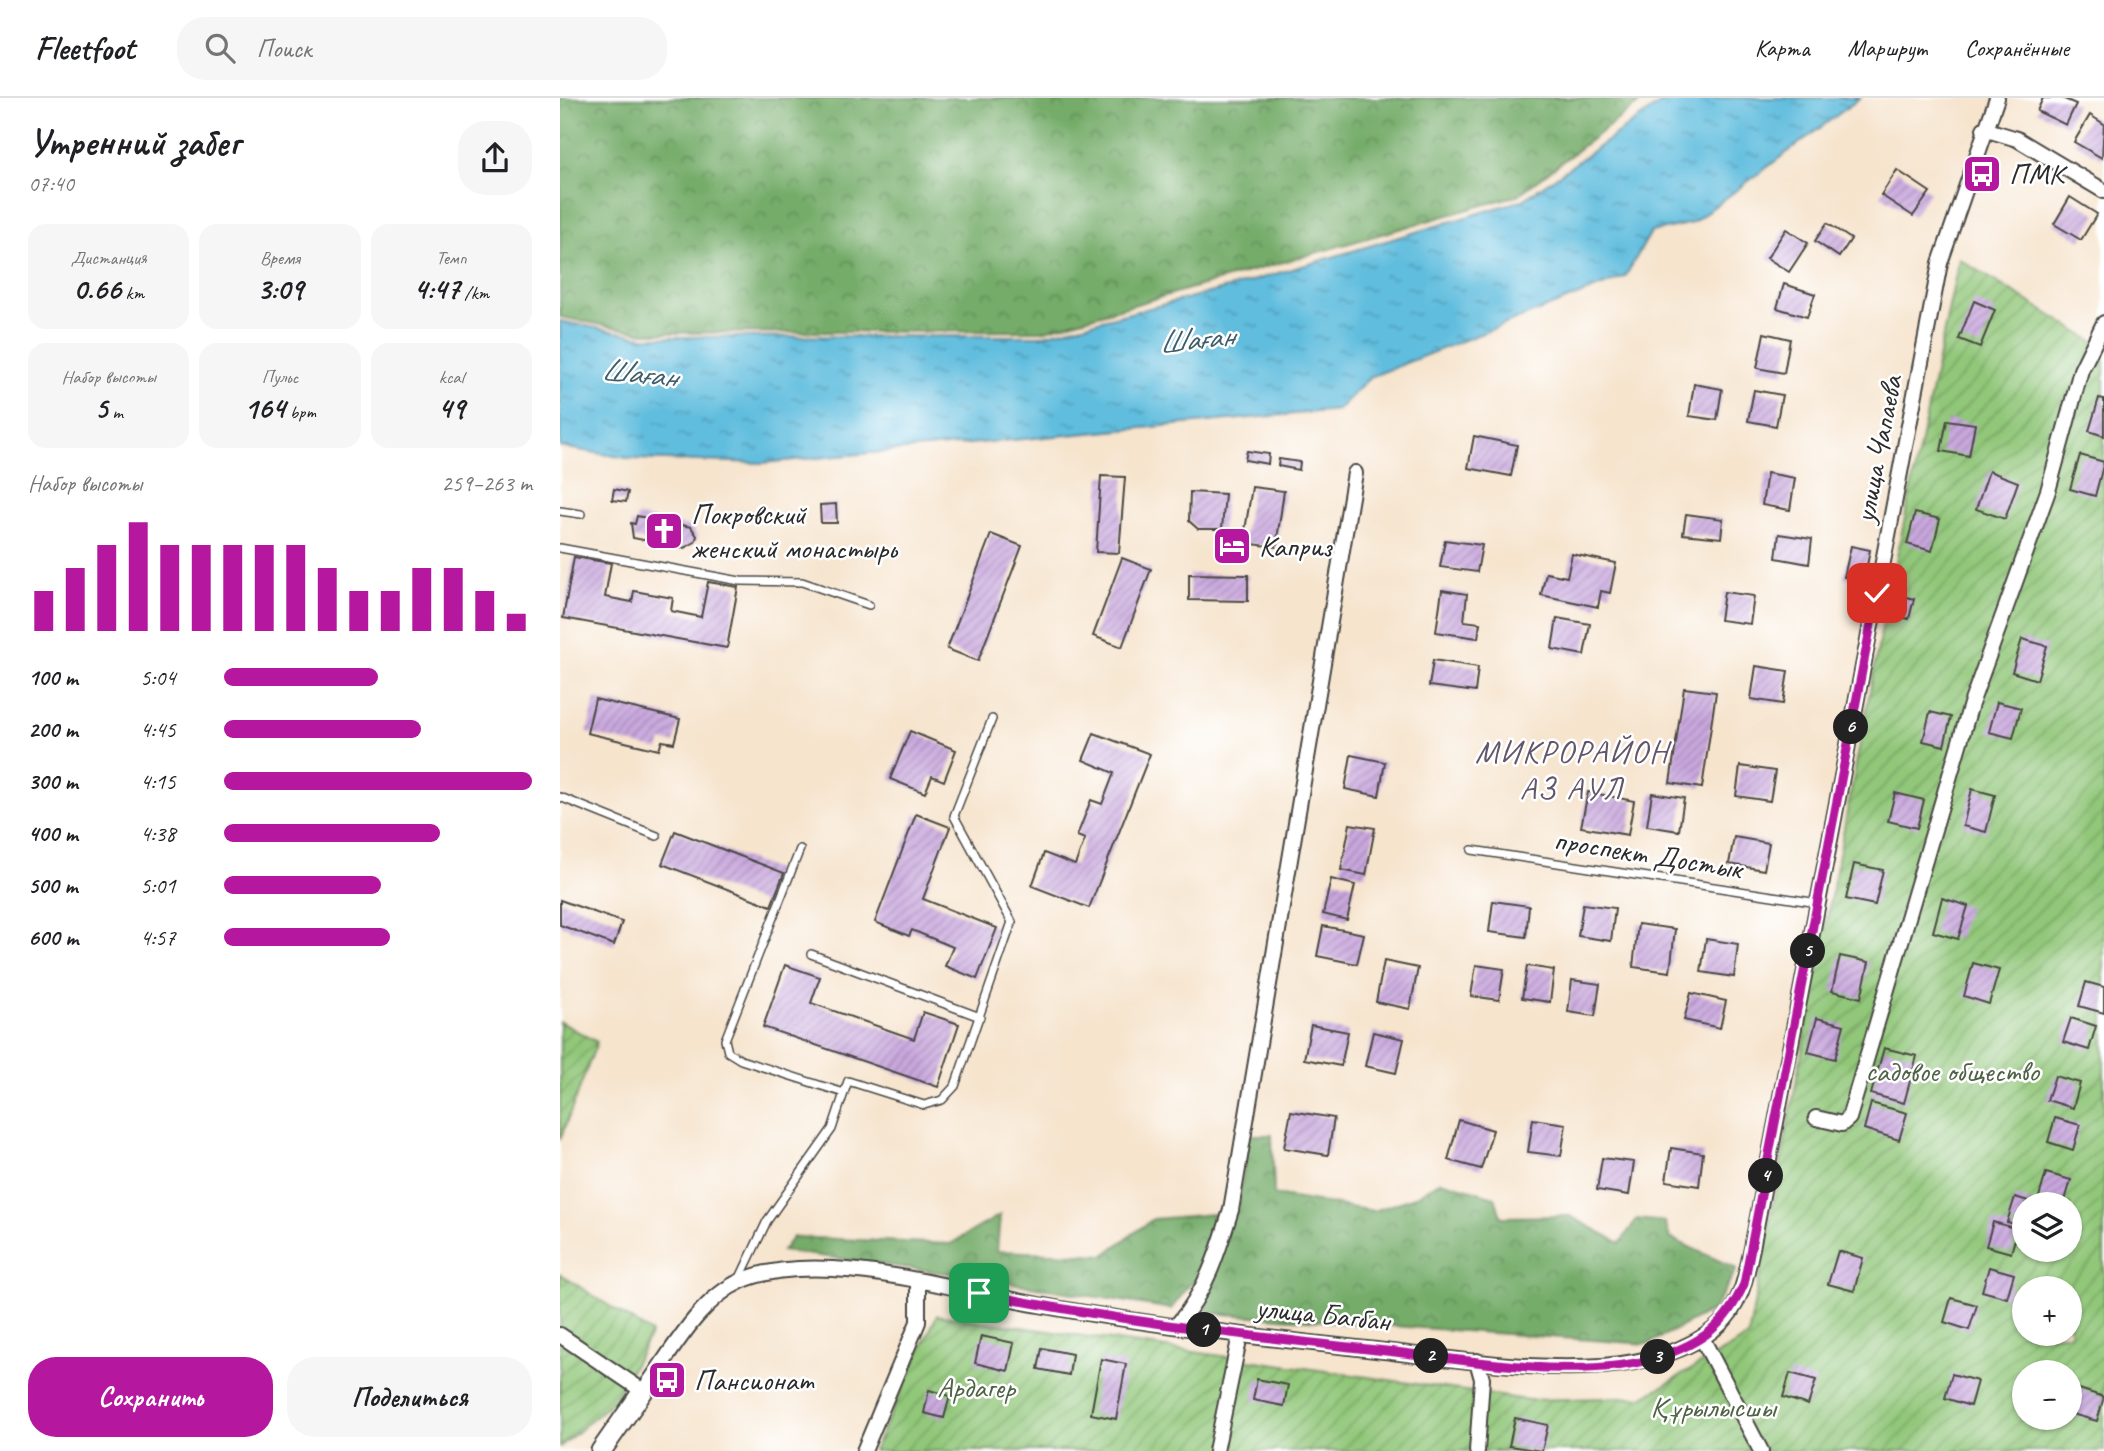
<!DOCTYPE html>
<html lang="ru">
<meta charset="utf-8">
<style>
body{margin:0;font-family:Caveat,sans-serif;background:#f6f6f6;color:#202124;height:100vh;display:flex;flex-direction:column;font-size:26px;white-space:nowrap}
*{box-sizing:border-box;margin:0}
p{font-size:23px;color:#757577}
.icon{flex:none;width:38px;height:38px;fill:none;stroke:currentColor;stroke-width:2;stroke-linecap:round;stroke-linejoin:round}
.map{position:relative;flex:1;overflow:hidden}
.side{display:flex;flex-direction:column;background:#fff;width:560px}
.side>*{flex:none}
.fabs{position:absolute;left:1452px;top:1094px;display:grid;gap:14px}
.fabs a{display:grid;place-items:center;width:70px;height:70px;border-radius:50%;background:#fff;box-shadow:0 2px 5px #0004;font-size:35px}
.pin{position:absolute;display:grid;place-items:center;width:60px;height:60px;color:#fff;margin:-30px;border-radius:14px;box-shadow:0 4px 10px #0006}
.km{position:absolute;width:35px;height:35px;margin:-18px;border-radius:50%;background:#222;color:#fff;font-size:19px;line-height:35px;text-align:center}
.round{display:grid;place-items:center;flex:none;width:74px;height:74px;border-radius:28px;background:#f6f6f6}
.head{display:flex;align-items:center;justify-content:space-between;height:119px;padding:0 28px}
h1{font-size:38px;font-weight:800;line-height:52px}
.figures{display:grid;grid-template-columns:repeat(3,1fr);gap:10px;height:119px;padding:7px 28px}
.figures div{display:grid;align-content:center;border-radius:18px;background:#f6f6f6;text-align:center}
.figures b{font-size:30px;font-weight:800}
.figures small{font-size:19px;font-weight:400}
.figures p{font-size:19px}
.chart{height:196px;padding:14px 28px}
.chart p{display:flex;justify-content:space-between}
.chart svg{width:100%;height:126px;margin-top:7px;stroke:#b5179e;stroke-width:6}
.button{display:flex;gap:14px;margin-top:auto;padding:14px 28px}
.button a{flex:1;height:80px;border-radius:28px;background:#b5179e;color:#fff;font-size:28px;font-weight:800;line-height:80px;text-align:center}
.button a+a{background:#f6f6f6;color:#202124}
ul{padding:0 28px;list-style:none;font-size:23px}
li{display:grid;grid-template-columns:112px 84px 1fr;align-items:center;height:52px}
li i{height:18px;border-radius:9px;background:#b5179e}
header{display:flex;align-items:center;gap:42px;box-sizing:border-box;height:98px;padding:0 35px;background:#fff;border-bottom:2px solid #e0e0e0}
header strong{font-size:33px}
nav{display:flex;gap:38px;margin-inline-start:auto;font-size:24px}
.search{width:490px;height:63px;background:#f6f6f6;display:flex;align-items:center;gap:18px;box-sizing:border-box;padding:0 24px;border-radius:28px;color:#757577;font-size:26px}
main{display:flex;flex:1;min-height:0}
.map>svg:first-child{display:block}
</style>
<header>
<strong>Fleetfoot</strong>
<div class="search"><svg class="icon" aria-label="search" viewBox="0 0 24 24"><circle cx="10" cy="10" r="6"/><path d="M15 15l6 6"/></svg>Поиск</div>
<nav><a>Карта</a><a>Маршрут</a><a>Сохранённые</a></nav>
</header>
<main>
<section class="side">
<div class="head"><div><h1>Утренний забег</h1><p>07:40</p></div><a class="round"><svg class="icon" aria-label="share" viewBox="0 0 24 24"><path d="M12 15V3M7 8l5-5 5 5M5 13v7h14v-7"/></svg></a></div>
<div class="figures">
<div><p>Дистанция</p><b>0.66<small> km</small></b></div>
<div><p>Время</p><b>3:09</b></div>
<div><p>Темп</p><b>4:47<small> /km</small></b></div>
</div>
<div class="figures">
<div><p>Набор высоты</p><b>5<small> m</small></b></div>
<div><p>Пульс</p><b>164<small> bpm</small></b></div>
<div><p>kcal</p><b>49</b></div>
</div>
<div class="chart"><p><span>Набор высоты</span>259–263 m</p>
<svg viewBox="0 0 160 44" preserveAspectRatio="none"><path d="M5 44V30M15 44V22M25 44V14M35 44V6M45 44V14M55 44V14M65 44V14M75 44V14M85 44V14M95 44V22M105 44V30M115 44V30M125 44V22M135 44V22M145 44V30M155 44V38"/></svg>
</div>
<ul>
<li><b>100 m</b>5:04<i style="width:50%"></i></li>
<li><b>200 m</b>4:45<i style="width:64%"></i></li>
<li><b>300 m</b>4:15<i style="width:100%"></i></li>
<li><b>400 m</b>4:38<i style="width:70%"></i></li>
<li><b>500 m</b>5:01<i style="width:51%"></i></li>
<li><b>600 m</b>4:57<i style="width:54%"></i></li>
</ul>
<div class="button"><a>Сохранить</a><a>Поделиться</a></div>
</section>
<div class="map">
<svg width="1544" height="1353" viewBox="0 0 1544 1353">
<defs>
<pattern id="forest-crowns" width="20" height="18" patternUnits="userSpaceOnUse" patternTransform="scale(1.75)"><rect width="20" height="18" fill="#74ac69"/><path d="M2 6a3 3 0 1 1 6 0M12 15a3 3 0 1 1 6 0" fill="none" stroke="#5f8c57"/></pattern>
<pattern id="garden-furrows" width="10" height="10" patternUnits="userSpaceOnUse" patternTransform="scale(1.75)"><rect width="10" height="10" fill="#91c779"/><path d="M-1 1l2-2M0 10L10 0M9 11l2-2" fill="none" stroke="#77a263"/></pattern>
<pattern id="water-ripples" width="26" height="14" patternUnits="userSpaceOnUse" patternTransform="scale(1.75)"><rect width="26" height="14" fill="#60bdde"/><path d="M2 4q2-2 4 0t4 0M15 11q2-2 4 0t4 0" fill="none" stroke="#4f9ab4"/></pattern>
<pattern id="building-hatch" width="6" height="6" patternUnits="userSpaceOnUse" patternTransform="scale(1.75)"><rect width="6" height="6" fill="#c9a7de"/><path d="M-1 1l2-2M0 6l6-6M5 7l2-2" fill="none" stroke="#a388b4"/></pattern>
</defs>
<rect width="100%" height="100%" fill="#fff"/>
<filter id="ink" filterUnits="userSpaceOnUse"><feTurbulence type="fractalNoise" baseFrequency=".0143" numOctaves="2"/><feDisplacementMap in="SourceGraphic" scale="14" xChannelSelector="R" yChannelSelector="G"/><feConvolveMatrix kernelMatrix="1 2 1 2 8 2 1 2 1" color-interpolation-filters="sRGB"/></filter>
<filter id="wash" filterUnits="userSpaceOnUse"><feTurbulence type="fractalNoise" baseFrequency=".00686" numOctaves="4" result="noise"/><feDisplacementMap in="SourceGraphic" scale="28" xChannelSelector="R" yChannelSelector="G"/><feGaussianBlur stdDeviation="1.57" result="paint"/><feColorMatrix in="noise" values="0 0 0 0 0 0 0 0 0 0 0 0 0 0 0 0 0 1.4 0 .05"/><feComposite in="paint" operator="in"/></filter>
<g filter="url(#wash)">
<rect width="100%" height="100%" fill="#f6e4cd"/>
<!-- forest -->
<g fill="url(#forest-crowns)" stroke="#506c4a" stroke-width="2">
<polygon points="0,0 1086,0 958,97 482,233 84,235 0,219"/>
<polygon points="688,1037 712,1037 714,1097 814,1113 852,1100 881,1083 935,1099 941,1119 1010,1118 1060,1145 1077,1121 1105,1124 1110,1140 1177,1171 1153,1212 1088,1246 649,1215 633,1183 611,1211 408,1178 222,1153 233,1139 390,1146 440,1117 437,1153 544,1157 593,1121 678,1114"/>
</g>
<!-- garden -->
<g fill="url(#garden-furrows)" stroke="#5e7952" stroke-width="2" fill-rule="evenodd">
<path d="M1399,161L1544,250V1353H313L377,1217L968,1302L1083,1299L1188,1239L1320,539ZM1465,1106H1510V1152H1465ZM1465,1190H1510V1236H1465ZM1465,1274H1510V1320H1465Z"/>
<polygon points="0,924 37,944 0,1042"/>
<polygon points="0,1176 91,1235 55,1301 0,1349"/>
</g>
<!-- water -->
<polygon fill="url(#water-ripples)" stroke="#467484" stroke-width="2" points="1108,0 1300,0 1132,125 1091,134 1065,179 810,279 778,312 202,365 73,361 0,349 0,223 83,239 480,238 672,189 963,102"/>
<g id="blocks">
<!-- building -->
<g fill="url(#building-hatch)">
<polygon points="1483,0 1502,0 1516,6 1506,27 1477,13"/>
<polygon points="1530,17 1544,26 1542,60 1514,44"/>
<polygon points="1337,72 1370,94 1353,118 1321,97"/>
<polygon points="1510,99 1537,116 1521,142 1494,126"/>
<polygon points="1267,125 1291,141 1279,159 1255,143"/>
<polygon points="1226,131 1248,145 1229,174 1207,160"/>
<polygon points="1224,186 1255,196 1247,219 1217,210"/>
<polygon points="1414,203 1435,212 1420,249 1399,241"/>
<polygon points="1204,235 1230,241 1224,275 1197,270"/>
<polygon points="1134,286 1162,291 1157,322 1129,318"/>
<polygon points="1194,292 1222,297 1216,328 1188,323"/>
<polygon points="1539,300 1544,301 1544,338 1529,333"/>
<polygon points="1387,322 1415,326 1409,358 1381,353"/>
<polygon points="914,338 957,347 951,378 908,370"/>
<polygon points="687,353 709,356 708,366 685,362"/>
<polygon points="1520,357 1544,364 1535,398 1510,391"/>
<polygon points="719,361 740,364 739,372 718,368"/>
<polygon points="1429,373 1458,384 1445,421 1416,411"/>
<polygon points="1207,375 1235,380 1230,412 1202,407"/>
<polygon points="541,378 565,379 559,455 536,454"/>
<polygon points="692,389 724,393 716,449 683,445"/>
<polygon points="54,391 68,394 66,404 52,402"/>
<polygon points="630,394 665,396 662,431 638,431 629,423"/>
<polygon points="276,406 277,425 261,425 260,407"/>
<polygon points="1355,415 1380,421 1372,453 1347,446"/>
<polygon points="1126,416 1163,421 1161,440 1123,436"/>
<polygon points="77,418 131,429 137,438 135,444 124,450 73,440 71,425 75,426"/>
<polygon points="431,436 462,448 418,563 387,551"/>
<polygon points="1219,436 1252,441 1249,466 1216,460"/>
<polygon points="885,442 922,447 917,474 880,469"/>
<polygon points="1291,448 1310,452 1304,483 1284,479"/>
<polygon points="1012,456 1056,465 1050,495 1041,493 1038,509 981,497 986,475 1007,479"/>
<polygon points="14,459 51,465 45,499 72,504 74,493 113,500 111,513 141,519 148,484 178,489 167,550 3,520"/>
<polygon points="562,460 591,471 562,549 533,538"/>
<polygon points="629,476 688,477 688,503 629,502"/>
<polygon points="882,492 907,496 904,523 920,525 918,540 876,534"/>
<polygon points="1164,494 1194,498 1190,526 1160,522"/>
<polygon points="1334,496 1354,501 1349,521 1329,516"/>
<polygon points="997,520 1030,526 1024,557 992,551"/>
<polygon points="1462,541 1487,548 1477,582 1452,574"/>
<polygon points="873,562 918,569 915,594 869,588"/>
<polygon points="1196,568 1228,573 1223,606 1191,601"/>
<polygon points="1124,590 1156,594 1142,690 1110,685"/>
<polygon points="35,601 120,621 114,645 102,643 99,652 27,635"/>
<polygon points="1437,604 1461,610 1453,640 1429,634"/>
<polygon points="1370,614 1391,619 1384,648 1363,643"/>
<polygon points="350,633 396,652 384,683 372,678 365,695 330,681"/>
<polygon points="534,635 590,656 529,810 472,788 484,755 515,767 525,741 517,738 531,702 542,706 554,675 523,662"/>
<polygon points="791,657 825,664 819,698 785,691"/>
<polygon points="1180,668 1215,673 1210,703 1176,698"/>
<polygon points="1412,691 1435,697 1426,734 1403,728"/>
<polygon points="1028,694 1074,703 1068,737 1021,729"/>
<polygon points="1092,695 1124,700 1119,733 1087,728"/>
<polygon points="1335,695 1364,702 1357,730 1328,723"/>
<polygon points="356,716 390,729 363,801 437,830 417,881 385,868 393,849 352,832 349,838 315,824"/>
<polygon points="790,726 815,730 806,777 781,772"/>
<polygon points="115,733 224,775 211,808 102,766"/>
<polygon points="1174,739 1209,745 1204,772 1169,766"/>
<polygon points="1294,766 1323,772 1315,807 1286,801"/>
<polygon points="771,781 795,787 787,822 763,816"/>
<polygon points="1382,800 1408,808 1398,841 1373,834"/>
<polygon points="0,802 62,824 54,847 0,827"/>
<polygon points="933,803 969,808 966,839 929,834"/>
<polygon points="1023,806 1055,810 1051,843 1018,838"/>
<polygon points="1078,826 1115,831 1110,874 1073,869"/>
<polygon points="763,828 804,836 797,866 757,858"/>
<polygon points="1146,841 1178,846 1174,879 1141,874"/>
<polygon points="1280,858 1309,864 1301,900 1272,893"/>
<polygon points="824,863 858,870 850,911 816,904"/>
<polygon points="1413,865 1439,872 1429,906 1404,898"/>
<polygon points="225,867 260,879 251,905 354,941 363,914 399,926 378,989 203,929"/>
<polygon points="916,867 944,871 939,902 911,898"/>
<polygon points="967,868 994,872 990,904 962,900"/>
<polygon points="1012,882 1040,886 1035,918 1008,914"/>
<polygon points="1526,884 1544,889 1544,915 1519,908"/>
<polygon points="1131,895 1166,903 1160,930 1124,922"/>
<polygon points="1257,920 1284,927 1275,961 1248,954"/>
<polygon points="1511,920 1536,928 1529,952 1503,944"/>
<polygon points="751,927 788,934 781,968 744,961"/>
<polygon points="813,934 844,941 836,975 805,968"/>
<polygon points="1324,950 1357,958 1344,1005 1311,996"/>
<polygon points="1495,978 1520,985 1513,1010 1487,1002"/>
<polygon points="1311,1005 1347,1015 1339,1042 1304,1031"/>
<polygon points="731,1013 774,1020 768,1057 724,1050"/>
<polygon points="1495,1020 1520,1027 1513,1052 1488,1044"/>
<polygon points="973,1021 1006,1026 1001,1058 968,1054"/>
<polygon points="899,1022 933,1032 921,1071 888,1062"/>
<polygon points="1111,1050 1143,1055 1139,1088 1106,1083"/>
<polygon points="1042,1060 1074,1064 1069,1097 1037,1092"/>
<polygon points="1486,1075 1511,1082 1504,1106 1479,1099"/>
<polygon points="1455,1099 1475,1105 1465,1106 1465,1129 1447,1124"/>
<polygon points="1433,1124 1458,1131 1451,1155 1426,1148"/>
<polygon points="1278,1153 1303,1160 1294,1193 1268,1186"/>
<polygon points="1429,1169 1454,1176 1447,1200 1422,1193"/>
<polygon points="1391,1200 1417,1207 1409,1232 1384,1224"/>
<polygon points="421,1238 454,1245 448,1273 415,1265"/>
<polygon points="482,1250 512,1256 509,1277 478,1271"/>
<polygon points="541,1261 566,1266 556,1321 531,1316"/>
<polygon points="1230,1275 1256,1282 1248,1307 1223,1299"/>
<polygon points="1392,1276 1417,1283 1410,1308 1385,1300"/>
<polygon points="697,1281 728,1287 724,1308 693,1302"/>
<polygon points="1519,1291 1544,1299 1537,1323 1512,1316"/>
<polygon points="369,1292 390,1298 384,1320 364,1315"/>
<polygon points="955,1320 988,1327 982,1353 949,1348"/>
</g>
</g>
</g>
<g filter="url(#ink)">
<use href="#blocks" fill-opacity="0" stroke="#494743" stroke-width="2"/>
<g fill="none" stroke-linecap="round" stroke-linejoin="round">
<defs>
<g id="lane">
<polyline points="0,413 21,416"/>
<polyline points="0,450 180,483 242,484 309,507"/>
<polyline points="0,699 97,738"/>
<polyline points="240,751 165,942 168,954 181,962 284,995"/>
<polyline points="912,752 1258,805"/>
<polyline points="251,856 420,919"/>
<polyline points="178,1184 207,1123 272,1031 288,983 364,1007 382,1002 395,988 452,824 394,718 432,621"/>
</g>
<g id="street">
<polyline points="1424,31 1457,41 1544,93"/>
<polyline points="1256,1020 1282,1026 1289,1020 1411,606 1488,393 1521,272 1544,225"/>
<path d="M617,1227C646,1194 658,1154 671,1112L795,375"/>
<path d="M0,1237L83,1293C110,1257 138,1202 181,1183C259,1149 397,1193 479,1207C590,1227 703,1240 816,1252C891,1261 968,1273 1043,1268C1082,1265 1128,1254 1158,1228C1181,1209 1186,1178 1192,1150L1380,165L1437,0"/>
<polyline points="1142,1240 1201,1353"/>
<polyline points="917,1263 922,1281 917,1353"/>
<polyline points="304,1353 358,1224 358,1183"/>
<polyline points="656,1353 680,1237"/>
</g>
<polyline id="secondary" points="41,1353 83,1293"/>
</defs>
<!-- lane casing -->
<use href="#lane" stroke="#494743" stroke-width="10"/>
<!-- street casing -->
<use href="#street" stroke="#494743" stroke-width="18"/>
<!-- secondary casing -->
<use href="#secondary" stroke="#494743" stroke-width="23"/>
<!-- lane -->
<use href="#lane" stroke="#fff" stroke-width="7"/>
<!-- street -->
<use href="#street" stroke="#fff" stroke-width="14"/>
<!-- secondary -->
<use href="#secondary" stroke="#fff" stroke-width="19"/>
</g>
</g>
<g fill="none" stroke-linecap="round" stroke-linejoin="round" filter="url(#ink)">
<defs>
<path id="route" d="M419,1195C556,1223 696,1239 835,1254C911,1263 1026,1283 1099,1259C1142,1245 1166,1227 1184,1186L1317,495"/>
</defs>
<!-- route casing -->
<use href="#route" stroke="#fff" stroke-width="14"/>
<!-- route -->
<use href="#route" stroke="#b5179e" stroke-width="9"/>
</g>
<!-- icons -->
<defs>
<symbol id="bus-square" viewBox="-11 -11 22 22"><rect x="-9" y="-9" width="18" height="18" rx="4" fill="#b5179e" stroke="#fff"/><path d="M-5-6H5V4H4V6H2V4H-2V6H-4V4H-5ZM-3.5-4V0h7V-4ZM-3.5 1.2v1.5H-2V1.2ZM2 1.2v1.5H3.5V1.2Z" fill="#fff"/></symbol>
<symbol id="church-square" viewBox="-11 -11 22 22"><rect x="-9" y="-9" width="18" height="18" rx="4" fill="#b5179e" stroke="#fff"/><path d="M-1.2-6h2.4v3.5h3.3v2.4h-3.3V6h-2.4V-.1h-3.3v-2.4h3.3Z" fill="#fff"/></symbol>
<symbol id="hotel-square" viewBox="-11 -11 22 22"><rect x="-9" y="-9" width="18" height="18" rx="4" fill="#b5179e" stroke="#fff"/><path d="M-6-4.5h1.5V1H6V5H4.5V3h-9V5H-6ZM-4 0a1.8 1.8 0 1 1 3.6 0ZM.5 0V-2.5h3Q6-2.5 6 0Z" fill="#fff"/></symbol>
</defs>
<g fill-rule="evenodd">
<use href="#bus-square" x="1400" y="54" width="44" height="44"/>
<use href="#church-square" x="82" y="411" width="44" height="44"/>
<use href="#hotel-square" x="650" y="426" width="44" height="44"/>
<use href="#bus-square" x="85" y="1260" width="44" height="44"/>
</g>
<g text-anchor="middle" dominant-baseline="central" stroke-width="5" stroke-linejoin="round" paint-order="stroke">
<!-- poi labels -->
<g font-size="30" fill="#2b2b2b" stroke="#fff" text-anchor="start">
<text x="1449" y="76">ПМК</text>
<text x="131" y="416">Покровский<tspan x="131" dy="34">женский монастырь</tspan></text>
<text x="699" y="448">Каприз</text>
<text x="134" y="1282">Пансионат</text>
</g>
<!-- street labels -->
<g font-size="30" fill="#2b2b2b" stroke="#fff">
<text transform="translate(1318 351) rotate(-79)">улица Чапаева</text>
<text transform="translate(1088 756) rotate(9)">проспект Достык</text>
<text transform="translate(763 1216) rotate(6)">улица Багбан</text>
</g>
<!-- park labels -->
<g font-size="30" fill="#4f6246" stroke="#fff">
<text x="1392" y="973">садовое общество</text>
<text x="416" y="1289">Ардагер</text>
<text x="1153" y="1309">Құрылысшы</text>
</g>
<!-- water labels -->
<g font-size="32" font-style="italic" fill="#3e5e6a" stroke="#fff">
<text transform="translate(636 241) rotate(-6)">Шаған</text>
<text transform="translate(79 275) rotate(6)">Шаған</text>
</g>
<!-- neighbourhood labels -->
<g font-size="32" letter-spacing="2" fill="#62566a" stroke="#fff">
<text x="1012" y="653">МИКРОРАЙОН<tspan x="1012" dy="37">АЗ АУЛ</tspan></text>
</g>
</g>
</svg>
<div class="fabs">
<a><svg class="icon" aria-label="layers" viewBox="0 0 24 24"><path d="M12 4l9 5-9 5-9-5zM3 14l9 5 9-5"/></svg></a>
<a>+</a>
<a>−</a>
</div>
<div class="pin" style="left:419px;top:1195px;background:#1e9e55"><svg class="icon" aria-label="arrive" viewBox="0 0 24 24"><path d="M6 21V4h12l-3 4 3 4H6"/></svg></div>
<div class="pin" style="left:1317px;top:495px;background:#d93025"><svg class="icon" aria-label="check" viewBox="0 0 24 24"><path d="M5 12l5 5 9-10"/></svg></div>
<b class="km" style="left:644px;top:1232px">1</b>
<b class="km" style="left:871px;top:1258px">2</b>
<b class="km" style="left:1098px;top:1259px">3</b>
<b class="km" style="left:1206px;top:1078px">4</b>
<b class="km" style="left:1248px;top:853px">5</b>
<b class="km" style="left:1291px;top:629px">6</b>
</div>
</main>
